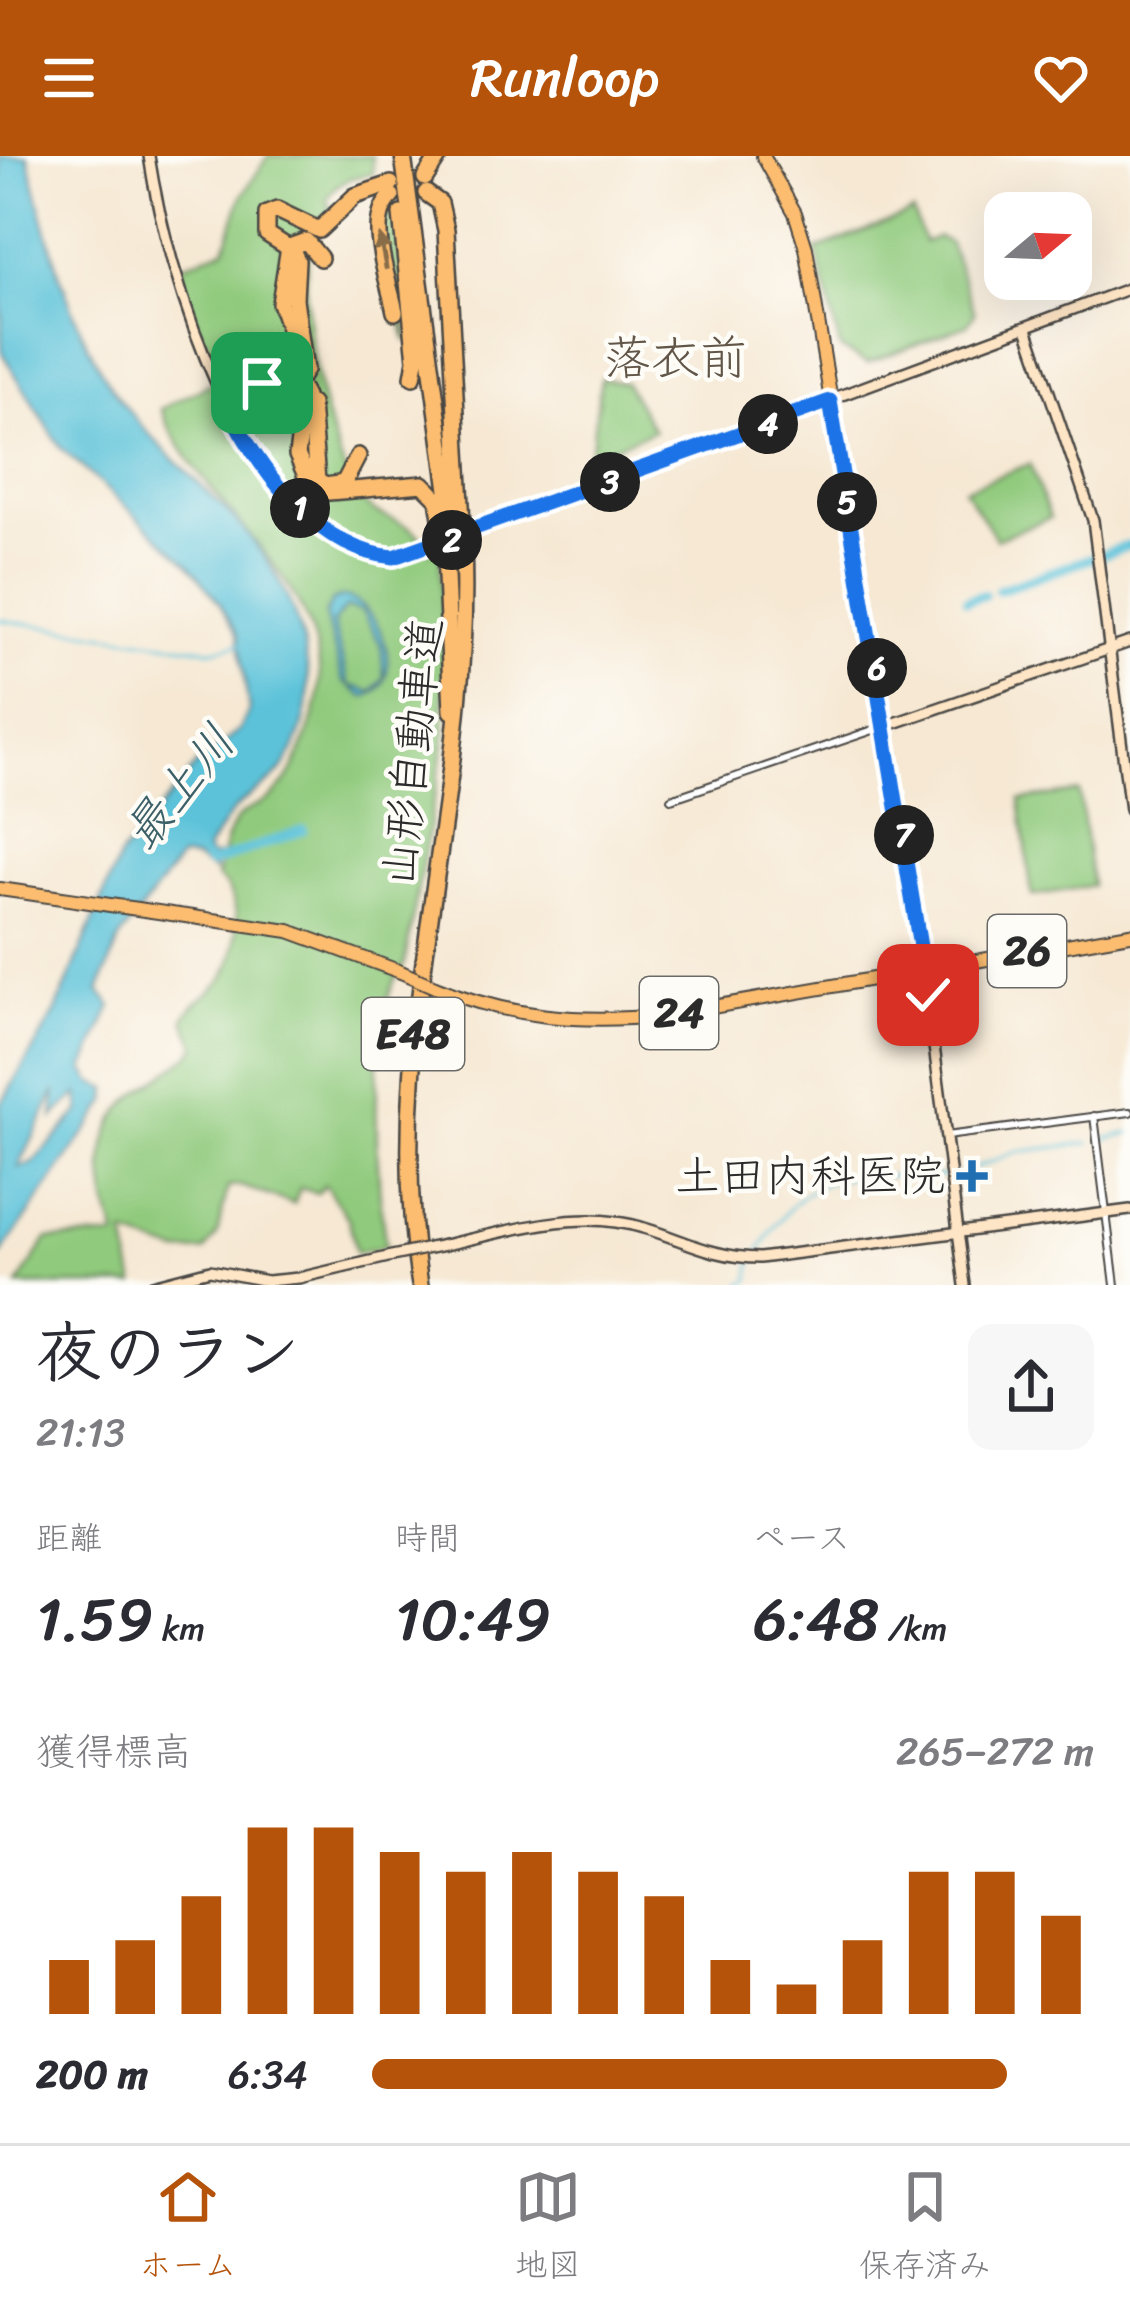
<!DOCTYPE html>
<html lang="ja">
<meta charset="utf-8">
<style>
body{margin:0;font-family:Sriracha,"Klee One",sans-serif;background:#f7f7f7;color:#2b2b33;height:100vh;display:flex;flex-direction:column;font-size:45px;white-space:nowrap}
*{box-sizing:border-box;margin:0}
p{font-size:39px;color:#7c7c81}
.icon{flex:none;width:66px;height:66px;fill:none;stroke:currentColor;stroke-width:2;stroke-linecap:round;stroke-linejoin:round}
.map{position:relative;height:1129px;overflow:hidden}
.sheet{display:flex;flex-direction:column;background:#fff;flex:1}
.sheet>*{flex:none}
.needle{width:78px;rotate:71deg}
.tools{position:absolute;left:984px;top:36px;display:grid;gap:24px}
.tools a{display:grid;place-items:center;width:108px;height:108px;border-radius:24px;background:#fff;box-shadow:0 12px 48px #0002;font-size:60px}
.pin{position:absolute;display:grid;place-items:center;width:102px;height:102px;color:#fff;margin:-51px;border-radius:24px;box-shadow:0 6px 18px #0006}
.km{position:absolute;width:60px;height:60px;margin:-30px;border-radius:50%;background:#222;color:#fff;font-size:33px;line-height:60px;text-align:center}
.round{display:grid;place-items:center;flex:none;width:126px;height:126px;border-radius:24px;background:#f7f7f7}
.summary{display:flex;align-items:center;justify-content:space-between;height:204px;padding:0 36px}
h1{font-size:66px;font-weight:600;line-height:90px}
.metrics{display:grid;grid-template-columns:repeat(3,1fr);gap:18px;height:204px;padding:12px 36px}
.metrics div{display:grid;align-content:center}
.metrics b{font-size:60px;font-weight:600}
.metrics small{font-size:33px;font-weight:400}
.metrics p{font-size:33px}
.chart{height:336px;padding:24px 36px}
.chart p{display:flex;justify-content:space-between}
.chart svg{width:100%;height:216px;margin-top:12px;stroke:#b45309;stroke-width:6}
ul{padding:0 36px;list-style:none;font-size:39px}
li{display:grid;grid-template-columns:192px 144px 1fr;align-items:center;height:90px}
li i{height:30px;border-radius:15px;background:#b45309}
header{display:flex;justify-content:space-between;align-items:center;height:156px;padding:0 36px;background:#b45309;color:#fff;font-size:54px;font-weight:600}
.menu{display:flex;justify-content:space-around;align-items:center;height:168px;border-top:3px solid #e1e1e2;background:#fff;font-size:33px;color:#7c7c81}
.menu a{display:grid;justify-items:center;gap:6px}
.menu .active{color:#b45309}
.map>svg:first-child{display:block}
</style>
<header><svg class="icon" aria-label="menu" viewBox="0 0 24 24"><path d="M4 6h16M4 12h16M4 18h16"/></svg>Runloop<svg class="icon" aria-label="heart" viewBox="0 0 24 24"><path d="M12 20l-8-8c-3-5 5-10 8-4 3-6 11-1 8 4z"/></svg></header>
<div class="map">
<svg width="1130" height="1129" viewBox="0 0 1130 1129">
<rect width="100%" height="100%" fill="#fdfcf7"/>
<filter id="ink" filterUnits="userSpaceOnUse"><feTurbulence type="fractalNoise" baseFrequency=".00833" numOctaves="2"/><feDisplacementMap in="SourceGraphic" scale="24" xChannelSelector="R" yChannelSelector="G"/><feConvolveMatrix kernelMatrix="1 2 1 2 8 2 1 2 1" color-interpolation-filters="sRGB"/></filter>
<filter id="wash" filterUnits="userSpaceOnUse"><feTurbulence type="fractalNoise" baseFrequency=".004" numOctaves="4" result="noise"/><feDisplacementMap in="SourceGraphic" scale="48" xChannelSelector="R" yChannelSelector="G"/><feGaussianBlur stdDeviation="2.7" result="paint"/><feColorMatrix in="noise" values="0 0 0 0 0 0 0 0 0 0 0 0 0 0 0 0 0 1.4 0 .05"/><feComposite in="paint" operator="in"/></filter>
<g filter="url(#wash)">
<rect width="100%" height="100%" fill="#f6e8d3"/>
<!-- green -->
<g fill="#90ca7d" stroke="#5e7a54" stroke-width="3">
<path d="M268,0H372L373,18C351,21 337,23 327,45L331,50C325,60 316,71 312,82C293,143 325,289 359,341C378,369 413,357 429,396L440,393L445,583L404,810C365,851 376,1033 386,1090L356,1097L349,1064L325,1029L317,1037L300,1032L294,1048L241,1030L228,1031L217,1078L205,1095L179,1097L125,1079L135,1129H18L47,1083L117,1081C100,1033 91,973 137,938C156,922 182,909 197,890L184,863C193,845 213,837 224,821C240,797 244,738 217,722C222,703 225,677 238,662C247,652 259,650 269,643C292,627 304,588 313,563C354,441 197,350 161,253L218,224L184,133L181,110L225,92L241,42Z"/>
<polygon points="395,43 408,183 406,184 381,65"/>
<polygon points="913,56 924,86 938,81 950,87 975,157 967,169 867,207 840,192 816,94"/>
<polygon points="601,222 625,226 654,275 590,299"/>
<polygon points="1030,308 1050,362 996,383 964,333"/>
<polygon points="1079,636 1092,730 1032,740 1020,644"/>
</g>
<!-- water -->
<g fill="#5cc2d9" stroke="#447682" stroke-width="3" fill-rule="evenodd">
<path d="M0,0H28C46,76 66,157 107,224C142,280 194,319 237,366C295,430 336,530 285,609C272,630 254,634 238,650C224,663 218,680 206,694L210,702L216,700L214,715L195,703L180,702L120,782L99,835L112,850L84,913L92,926L108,933L107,946L0,1100V949L55,857L119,702L197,608L240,574L249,554L238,478L219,446L189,408L61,292L2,197ZM56,934L53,962L78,938L80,955L32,1008L19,1011Z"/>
<path d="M344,441C382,449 410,528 364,541L343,525L325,459L332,445ZM346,451L362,455L381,489L384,522L372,536L349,529L333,467Z"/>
</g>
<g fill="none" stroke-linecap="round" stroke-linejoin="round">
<!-- stream -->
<g stroke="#5cc2d9" stroke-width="3">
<polyline points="0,464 213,494 241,488"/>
<polyline points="1100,984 1130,977"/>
<polyline points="956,1019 1017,996 1089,987"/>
<path d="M757,1099C812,1003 846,1023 945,1020"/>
<polyline points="741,1129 750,1124 752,1107"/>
</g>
<!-- river -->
<g stroke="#5cc2d9" stroke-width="10">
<polyline points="999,434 1130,389"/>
<polyline points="967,444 984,439"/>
<polyline points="205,703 210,708 303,674"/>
</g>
</g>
</g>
<g filter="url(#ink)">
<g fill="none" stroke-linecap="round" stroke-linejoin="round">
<defs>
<g id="street">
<polyline points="230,256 251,247 250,238 262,227"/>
<polyline points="671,643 882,571"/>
<polyline points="1094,960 1115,1129"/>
<polyline points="946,980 1130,956"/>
</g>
<g id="secondary">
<path d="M149,0C167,119 240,364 373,399C398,406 422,395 445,387"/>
<polyline points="1027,172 1093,364 1130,654"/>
<polyline points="460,381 1130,132"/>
<polyline points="886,570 1130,486"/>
<polyline points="924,813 965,1129"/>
<path d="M430,1092C488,1081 557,1057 616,1066C668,1073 702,1102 760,1102L1130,1054"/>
<polyline points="152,1129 210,1114 267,1125 299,1122 392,1100"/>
</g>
<g id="primary">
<polyline points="763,0 795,57 806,92 924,813"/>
<polyline points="0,733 289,775 401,816"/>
<path d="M435,831C511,862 579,867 661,860L1130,778"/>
</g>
<g id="highway">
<polyline points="403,0 453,371"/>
<polyline points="425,22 439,0"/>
<polyline points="426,37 440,47 446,74 462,367"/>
<path d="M392,40C364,64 389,123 395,156"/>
<polyline points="401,58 416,204 413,221"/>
<polyline points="289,91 280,147 296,192"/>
<polyline points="289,91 306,85 320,102"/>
<polyline points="290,234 301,233 305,241 297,299 310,329 329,336 423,328 438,343 443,375"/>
<polyline points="251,247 295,230 305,214 295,143 297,104 292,94 267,78 267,58 277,54 319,74 355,40 391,28"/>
<polyline points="311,248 317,325 326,330 344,327 358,300"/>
<polyline points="445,397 452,555"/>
<path d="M420,1129C379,880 474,640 463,391"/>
</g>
</defs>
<!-- street casing -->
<use href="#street" stroke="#494744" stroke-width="10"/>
<!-- secondary casing -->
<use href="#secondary" stroke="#494744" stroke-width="14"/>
<!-- primary casing -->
<use href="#primary" stroke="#494744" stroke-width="16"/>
<!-- highway casing -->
<use href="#highway" stroke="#494744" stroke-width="20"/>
<!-- street -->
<use href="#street" stroke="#fff" stroke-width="6"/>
<!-- secondary -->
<use href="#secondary" stroke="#fee5c5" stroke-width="9"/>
<!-- primary -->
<use href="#primary" stroke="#fcbd6f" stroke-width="12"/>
<!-- highway -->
<use href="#highway" stroke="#fcbd6f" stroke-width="15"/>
<defs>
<polyline id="secondary-bridge" points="392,1100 430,1092"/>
<polyline id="primary-bridge" points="401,816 435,831"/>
<g id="highway-bridge">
<polyline points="462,367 463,391"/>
<polyline points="443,375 445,397"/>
</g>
</defs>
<!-- secondary-bridge casing -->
<use href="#secondary-bridge" stroke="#494744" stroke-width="14" stroke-linecap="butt"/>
<!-- primary-bridge casing -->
<use href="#primary-bridge" stroke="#494744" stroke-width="16" stroke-linecap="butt"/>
<!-- highway-bridge casing -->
<use href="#highway-bridge" stroke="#494744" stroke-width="20" stroke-linecap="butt"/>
<!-- secondary-bridge -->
<use href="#secondary-bridge" stroke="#fee5c5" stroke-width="9"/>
<!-- primary-bridge -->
<use href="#primary-bridge" stroke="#fcbd6f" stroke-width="12"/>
<!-- highway-bridge -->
<use href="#highway-bridge" stroke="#fcbd6f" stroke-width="15"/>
</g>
<!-- one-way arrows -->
<defs><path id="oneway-solid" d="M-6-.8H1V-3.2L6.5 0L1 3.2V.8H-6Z" transform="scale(3)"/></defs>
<use fill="#896d4a" href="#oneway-solid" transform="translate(383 96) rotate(-101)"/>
</g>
<g fill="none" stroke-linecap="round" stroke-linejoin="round" filter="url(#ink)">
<defs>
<path id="route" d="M262,227L250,238V247L230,256C263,319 318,394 394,401L830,245L928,839"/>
</defs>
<!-- route casing -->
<use href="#route" stroke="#fff" stroke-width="24"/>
<!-- route -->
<use href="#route" stroke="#1a73e8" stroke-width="15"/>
</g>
<!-- markers -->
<path fill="#1f6fb2" stroke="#fdfcf7" stroke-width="4.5" d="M966 1002h12v12h12v12h-12v12h-12v-12h-12v-12h12z"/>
<g text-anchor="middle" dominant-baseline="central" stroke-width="9" stroke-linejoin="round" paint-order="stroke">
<!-- shield labels -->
<g fill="#fdfcf7" stroke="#6a6a68" stroke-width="3">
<rect x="988" y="759" width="78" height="72" rx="9"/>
<rect x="640" y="821" width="78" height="72" rx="9"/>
<rect x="362" y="842" width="102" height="72" rx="9"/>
</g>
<g font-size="42" font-weight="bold" fill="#2b2b2b">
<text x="1027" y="795">26</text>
<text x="679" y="857">24</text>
<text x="413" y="878">E48</text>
</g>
<!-- street labels -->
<g font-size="45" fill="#2b2b2b" stroke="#fdfcf7">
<text transform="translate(412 596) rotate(-84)">山形自動車道</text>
</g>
<!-- poi labels -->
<g font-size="45" fill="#2b2b2b" stroke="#fdfcf7" text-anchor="end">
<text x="945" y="1020">土田内科医院</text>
</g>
<!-- neighbourhood labels -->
<g font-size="48" fill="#625648" stroke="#fdfcf7">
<text x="675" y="201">落衣前</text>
</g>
<!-- water labels -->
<g font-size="48" font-style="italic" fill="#3c6068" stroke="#fdfcf7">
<text transform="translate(179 631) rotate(-51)">最上川</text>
</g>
</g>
</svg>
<div class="tools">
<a><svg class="needle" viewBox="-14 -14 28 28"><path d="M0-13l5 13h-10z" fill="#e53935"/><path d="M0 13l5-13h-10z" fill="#7c7c81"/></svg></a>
</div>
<div class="pin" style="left:262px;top:227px;background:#1e9e55"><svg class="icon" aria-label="arrive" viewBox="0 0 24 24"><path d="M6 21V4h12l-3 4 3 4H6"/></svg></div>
<div class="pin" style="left:928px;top:839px;background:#d93025"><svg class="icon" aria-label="check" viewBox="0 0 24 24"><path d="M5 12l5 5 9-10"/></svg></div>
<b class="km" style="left:300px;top:352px">1</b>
<b class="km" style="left:452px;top:384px">2</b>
<b class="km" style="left:610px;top:326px">3</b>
<b class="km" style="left:768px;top:268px">4</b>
<b class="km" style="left:847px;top:346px">5</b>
<b class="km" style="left:877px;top:512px">6</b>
<b class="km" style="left:904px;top:679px">7</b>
</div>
<section class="sheet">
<div class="summary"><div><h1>夜のラン</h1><p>21:13</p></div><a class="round"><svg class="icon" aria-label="share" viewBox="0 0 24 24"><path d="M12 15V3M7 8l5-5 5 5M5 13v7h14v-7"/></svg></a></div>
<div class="metrics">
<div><p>距離</p><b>1.59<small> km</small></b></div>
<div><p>時間</p><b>10:49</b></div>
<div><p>ペース</p><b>6:48<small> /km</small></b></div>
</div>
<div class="chart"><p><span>獲得標高</span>265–272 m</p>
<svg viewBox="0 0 160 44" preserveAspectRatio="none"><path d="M5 44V33M15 44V29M25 44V20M35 44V6M45 44V6M55 44V11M65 44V15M75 44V11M85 44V15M95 44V20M105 44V33M115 44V38M125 44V29M135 44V15M145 44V15M155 44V24"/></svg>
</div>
<ul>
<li><b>200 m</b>6:34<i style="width:88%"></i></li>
</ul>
</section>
<nav class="menu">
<a class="active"><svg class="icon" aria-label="home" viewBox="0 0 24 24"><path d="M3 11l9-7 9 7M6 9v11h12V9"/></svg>ホーム</a>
<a><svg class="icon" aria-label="map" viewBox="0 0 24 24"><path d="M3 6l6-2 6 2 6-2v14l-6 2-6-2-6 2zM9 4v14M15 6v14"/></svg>地図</a>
<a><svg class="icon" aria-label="saved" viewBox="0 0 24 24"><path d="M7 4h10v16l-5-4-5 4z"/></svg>保存済み</a>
</nav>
